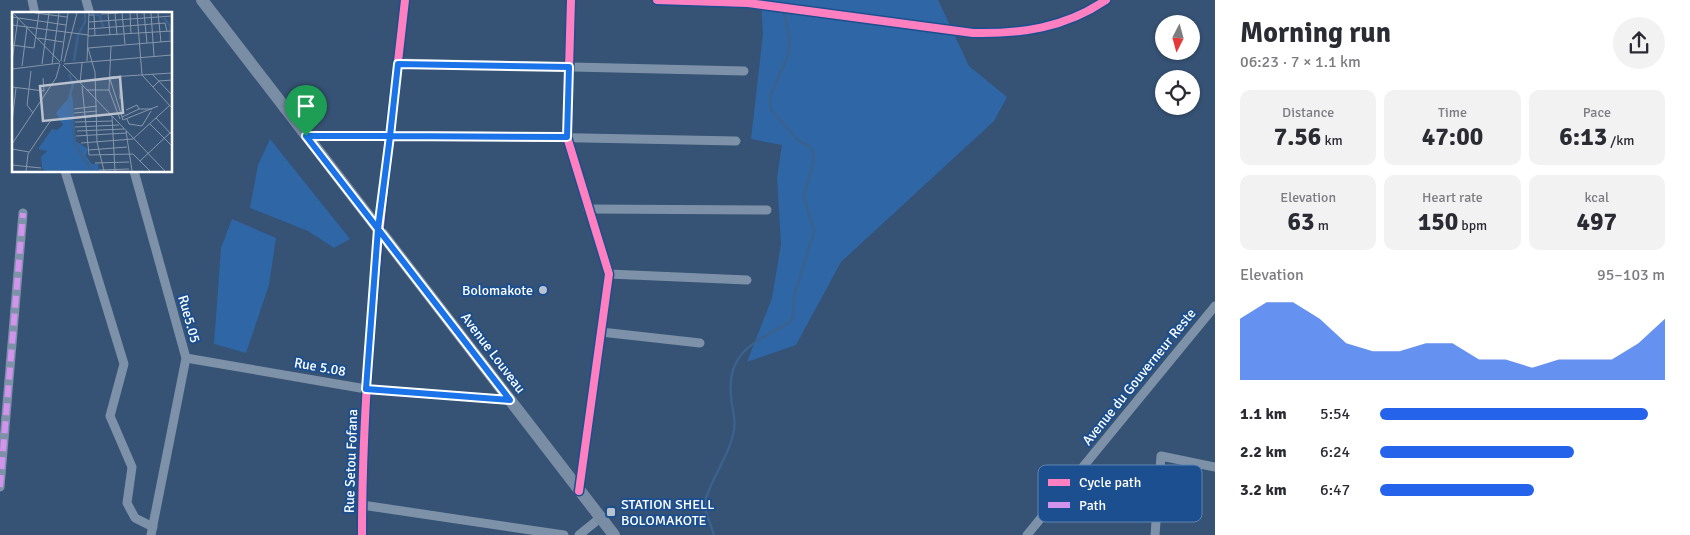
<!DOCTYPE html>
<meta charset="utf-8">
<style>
body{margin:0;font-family:Signika,sans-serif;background:#f2f2f3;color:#2b2b33;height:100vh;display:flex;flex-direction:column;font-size:19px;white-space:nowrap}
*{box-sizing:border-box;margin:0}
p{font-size:16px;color:#7c7c81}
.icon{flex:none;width:28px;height:28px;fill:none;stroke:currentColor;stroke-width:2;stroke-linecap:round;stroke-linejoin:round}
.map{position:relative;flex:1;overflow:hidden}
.side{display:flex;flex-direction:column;background:#fff;width:475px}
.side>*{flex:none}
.needle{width:32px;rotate:186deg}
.controls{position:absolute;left:1155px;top:15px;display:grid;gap:10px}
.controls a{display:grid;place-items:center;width:45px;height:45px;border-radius:50%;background:#fff;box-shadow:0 1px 4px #0004;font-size:25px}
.pin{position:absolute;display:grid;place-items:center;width:42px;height:42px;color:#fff;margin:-51px -21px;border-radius:50% 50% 50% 0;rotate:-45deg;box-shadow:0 0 5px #0007}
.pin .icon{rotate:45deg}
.round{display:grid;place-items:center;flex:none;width:52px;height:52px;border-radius:26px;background:#f2f2f3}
.overview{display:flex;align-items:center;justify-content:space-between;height:85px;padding:0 25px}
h1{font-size:28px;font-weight:700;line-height:38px}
.metrics{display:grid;grid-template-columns:repeat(3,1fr);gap:8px;height:85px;padding:5px 25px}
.metrics div{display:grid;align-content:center;border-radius:10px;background:#f2f2f3;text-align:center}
.metrics b{font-size:25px;font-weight:700}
.metrics small{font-size:14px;font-weight:400}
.metrics p{font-size:14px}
.chart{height:140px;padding:10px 25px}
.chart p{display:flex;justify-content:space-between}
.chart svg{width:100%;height:90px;margin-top:5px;fill:#2563eb;opacity:.7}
ul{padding:0 25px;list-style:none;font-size:16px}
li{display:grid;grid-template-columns:80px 60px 1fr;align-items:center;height:38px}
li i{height:12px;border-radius:6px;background:#2563eb}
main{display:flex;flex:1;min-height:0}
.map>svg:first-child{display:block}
</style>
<main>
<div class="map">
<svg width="1215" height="535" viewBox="0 0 1215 535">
<rect width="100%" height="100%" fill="#365274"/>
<!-- green -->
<g fill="#2f66a5">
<polygon points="761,0 938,0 969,66 1007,97 994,121 841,262 796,345 747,362 772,298 781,244 777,177 782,145 751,139 763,34"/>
<polygon points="270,139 350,239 334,248 308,231 250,208 258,165"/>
<polygon points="232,219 276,238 269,285 246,353 214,344 221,248"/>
</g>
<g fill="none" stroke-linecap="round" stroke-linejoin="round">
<!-- stream -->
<path stroke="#3b618d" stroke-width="2.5" d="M714,535L705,509L706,498C713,476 728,457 733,435C737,421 732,410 731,397C726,351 756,342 790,322L793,317L794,297L814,231L804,196L813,163V152L809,146L799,141L771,110L770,96L789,53V36L784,13"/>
<!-- minor -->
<g stroke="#7d92a8" stroke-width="9">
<polyline points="32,0 35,14"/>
<polyline points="86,0 90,14"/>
<polyline points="571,0 567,137 609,274 579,491"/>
<path d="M657,0L748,3L973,33C1021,34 1065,28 1106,0"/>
<polyline points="398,63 744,71"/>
<polyline points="306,136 480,136 736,141"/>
<polyline points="65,171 124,364 110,416 132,467 127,503 135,518 153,527"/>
<polyline points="134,171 186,358 151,535"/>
<polyline points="588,209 767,210"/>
<polyline points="609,274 747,280"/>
<polyline points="601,332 700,343"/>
<polyline points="186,358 366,389 510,400"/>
<polyline points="0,487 23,213"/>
<polyline points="362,505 564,535"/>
<path d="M362,535C362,356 385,178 405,0"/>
<polyline points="579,535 600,518"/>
<polyline points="1027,535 1215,306"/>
<polyline points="1155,535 1161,456 1215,467"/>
</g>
<!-- secondary -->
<polyline stroke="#798da4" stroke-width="12" points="202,0 614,535"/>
<!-- quiet -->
<polyline stroke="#d193ec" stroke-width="6" stroke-dasharray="12 6" stroke-linecap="butt" points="0,487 23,213"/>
<defs>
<g id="cycleway">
<polyline points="571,0 567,137 609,274 579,491"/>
<path d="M657,0L748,3L973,33C1021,34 1065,28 1106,0"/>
<path d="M362,535C362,356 385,178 405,0"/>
</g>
</defs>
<!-- cycleway casing -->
<use href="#cycleway" stroke="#1b4f8f" stroke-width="11"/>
<!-- cycleway -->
<use href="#cycleway" stroke="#ff80c0" stroke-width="8"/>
</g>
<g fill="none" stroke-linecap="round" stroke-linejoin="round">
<defs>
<polyline id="route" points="306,136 378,229 366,389 510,400 378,229 390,136 567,137 569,67 398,64 390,136 306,136"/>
</defs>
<!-- route casing -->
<use href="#route" stroke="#fff" stroke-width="10"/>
<!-- route -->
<use href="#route" stroke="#1a73e8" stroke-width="6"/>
</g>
<!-- markers -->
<g fill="#b9c2ce" stroke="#1b4f8f" stroke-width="2">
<circle cx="543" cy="290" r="5"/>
<rect x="606" y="507" width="10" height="10" rx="2.5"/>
</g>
<g text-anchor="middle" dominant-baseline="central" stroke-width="4" stroke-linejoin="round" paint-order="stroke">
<!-- poi labels -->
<g font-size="14" fill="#fff" stroke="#1b4f8f" text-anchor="end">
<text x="533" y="290">Bolomakote</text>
<text x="621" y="504" text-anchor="start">STATION SHELL<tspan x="621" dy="16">BOLOMAKOTE</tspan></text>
</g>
<!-- street labels -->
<g font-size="14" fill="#fff" stroke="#1b4f8f">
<text transform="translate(189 319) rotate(74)">Rue5.05</text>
<text transform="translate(493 353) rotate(53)">Avenue Louveau</text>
<text transform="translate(320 367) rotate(10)">Rue 5.08</text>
<text transform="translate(1139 377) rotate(-51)">Avenue du Gouverneur Reste</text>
<text transform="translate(351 461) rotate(-88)">Rue Setou Fofana</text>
</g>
</g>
<!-- overview -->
<g transform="translate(12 12)">
<rect width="160" height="160" fill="#365274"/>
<path d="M60,82L64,129L76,137L74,144L80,152H86L87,159H34L30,156L29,145L35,139L26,137L40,117L45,118L51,113L44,101Z" fill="#2f66a5"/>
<path fill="none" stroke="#3b618d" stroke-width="2.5" d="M80,1L88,4L91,15M152,6L158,14V28M62,49L66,23L73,10V1M57,62L61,72L56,91L59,105M60,108L63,132L80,159"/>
<path fill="none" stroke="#8697ac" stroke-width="1" d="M1,1L48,50M23,1L55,5M96,1L98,23M103,1L105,23M110,1L113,32M118,1L119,22M125,1L130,63L160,96M132,1L135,31M139,1L142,44M146,1L149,30M89,2L107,1M77,3H82L83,24M0,5L54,13M77,10L160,4M0,13L76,23M76,17L153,11L155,19M76,24L160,19M26,26L51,30M0,33L22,36L27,1M99,34L97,78L108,107M76,36L83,60L85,130L92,159M76,36L160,29M49,49L56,1M75,49L77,1M0,50L6,6M52,50L65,1M30,52L37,1M40,52L47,1M52,52L160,43M51,53L153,159M10,54L15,15M0,57L48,51M19,59L15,93L21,101M140,62L160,83M98,65L160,61M98,67L111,108L146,94M108,69V87M68,71L70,51M70,74L77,143L121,142L138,159M0,75L32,79L31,66M141,75L147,69L160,68M75,78H97M62,97L85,94M114,98L125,93L127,97M62,101L85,99M100,104L103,159M110,105L127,97H140M144,106L160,123M115,107L117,112L130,114L139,99M0,110L4,76M63,110L100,109M138,112L160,134M63,115L107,113M65,119L112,117M114,119L120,159M64,124L114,121M69,131L121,127L158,93M0,132L44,66L48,52M0,137L17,140M76,138L115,135M128,149L160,119M83,151L117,150M0,153L29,156M87,158L117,157M14,159L16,142L39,108L99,103"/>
<path fill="#b9c2ce" fill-opacity="0.15" stroke="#b9c2ce" stroke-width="2.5" d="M108,65L111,101L31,109L28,74Z"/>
<rect width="160" height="160" fill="none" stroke="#fff" stroke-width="2.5"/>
</g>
<!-- legend -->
<rect x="1038" y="465" width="164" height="57" rx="8" fill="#1b4f8f" stroke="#5f84b1" stroke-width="1"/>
<rect x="1048" y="479" width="22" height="7" fill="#ff80c0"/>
<rect x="1048" y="502" width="22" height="6" fill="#d193ec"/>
<g font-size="14" fill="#fff">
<text x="1079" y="487">Cycle path</text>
<text x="1079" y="510">Path</text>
</g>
</svg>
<div class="controls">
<a><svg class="needle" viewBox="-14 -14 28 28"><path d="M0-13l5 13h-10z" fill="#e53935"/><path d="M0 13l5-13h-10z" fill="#7c7c81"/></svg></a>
<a><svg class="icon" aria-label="locate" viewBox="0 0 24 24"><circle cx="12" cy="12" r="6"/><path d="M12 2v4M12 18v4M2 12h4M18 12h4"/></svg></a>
</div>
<div class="pin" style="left:306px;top:136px;background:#1e9e55"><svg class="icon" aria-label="arrive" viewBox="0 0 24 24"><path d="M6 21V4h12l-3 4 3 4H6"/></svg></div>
</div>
<section class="side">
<div class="overview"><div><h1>Morning run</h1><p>06:23 · 7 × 1.1 km</p></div><a class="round"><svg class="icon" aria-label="share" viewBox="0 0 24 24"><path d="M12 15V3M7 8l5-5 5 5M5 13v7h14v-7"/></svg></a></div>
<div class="metrics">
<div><p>Distance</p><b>7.56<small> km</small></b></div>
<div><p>Time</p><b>47:00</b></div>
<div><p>Pace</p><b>6:13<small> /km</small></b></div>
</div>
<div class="metrics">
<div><p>Elevation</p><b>63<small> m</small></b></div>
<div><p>Heart rate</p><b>150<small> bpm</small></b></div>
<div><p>kcal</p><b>497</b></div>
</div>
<div class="chart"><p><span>Elevation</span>95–103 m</p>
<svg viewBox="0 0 160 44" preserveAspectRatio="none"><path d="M0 44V14L10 6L20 6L30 14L40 26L50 30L60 30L70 26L80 26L90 34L100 34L110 38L120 34L130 34L140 34L150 26L160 14V44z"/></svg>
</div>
<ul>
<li><b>1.1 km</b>5:54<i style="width:94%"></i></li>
<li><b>2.2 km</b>6:24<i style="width:68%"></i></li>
<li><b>3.2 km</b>6:47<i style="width:54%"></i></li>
</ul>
</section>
</main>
